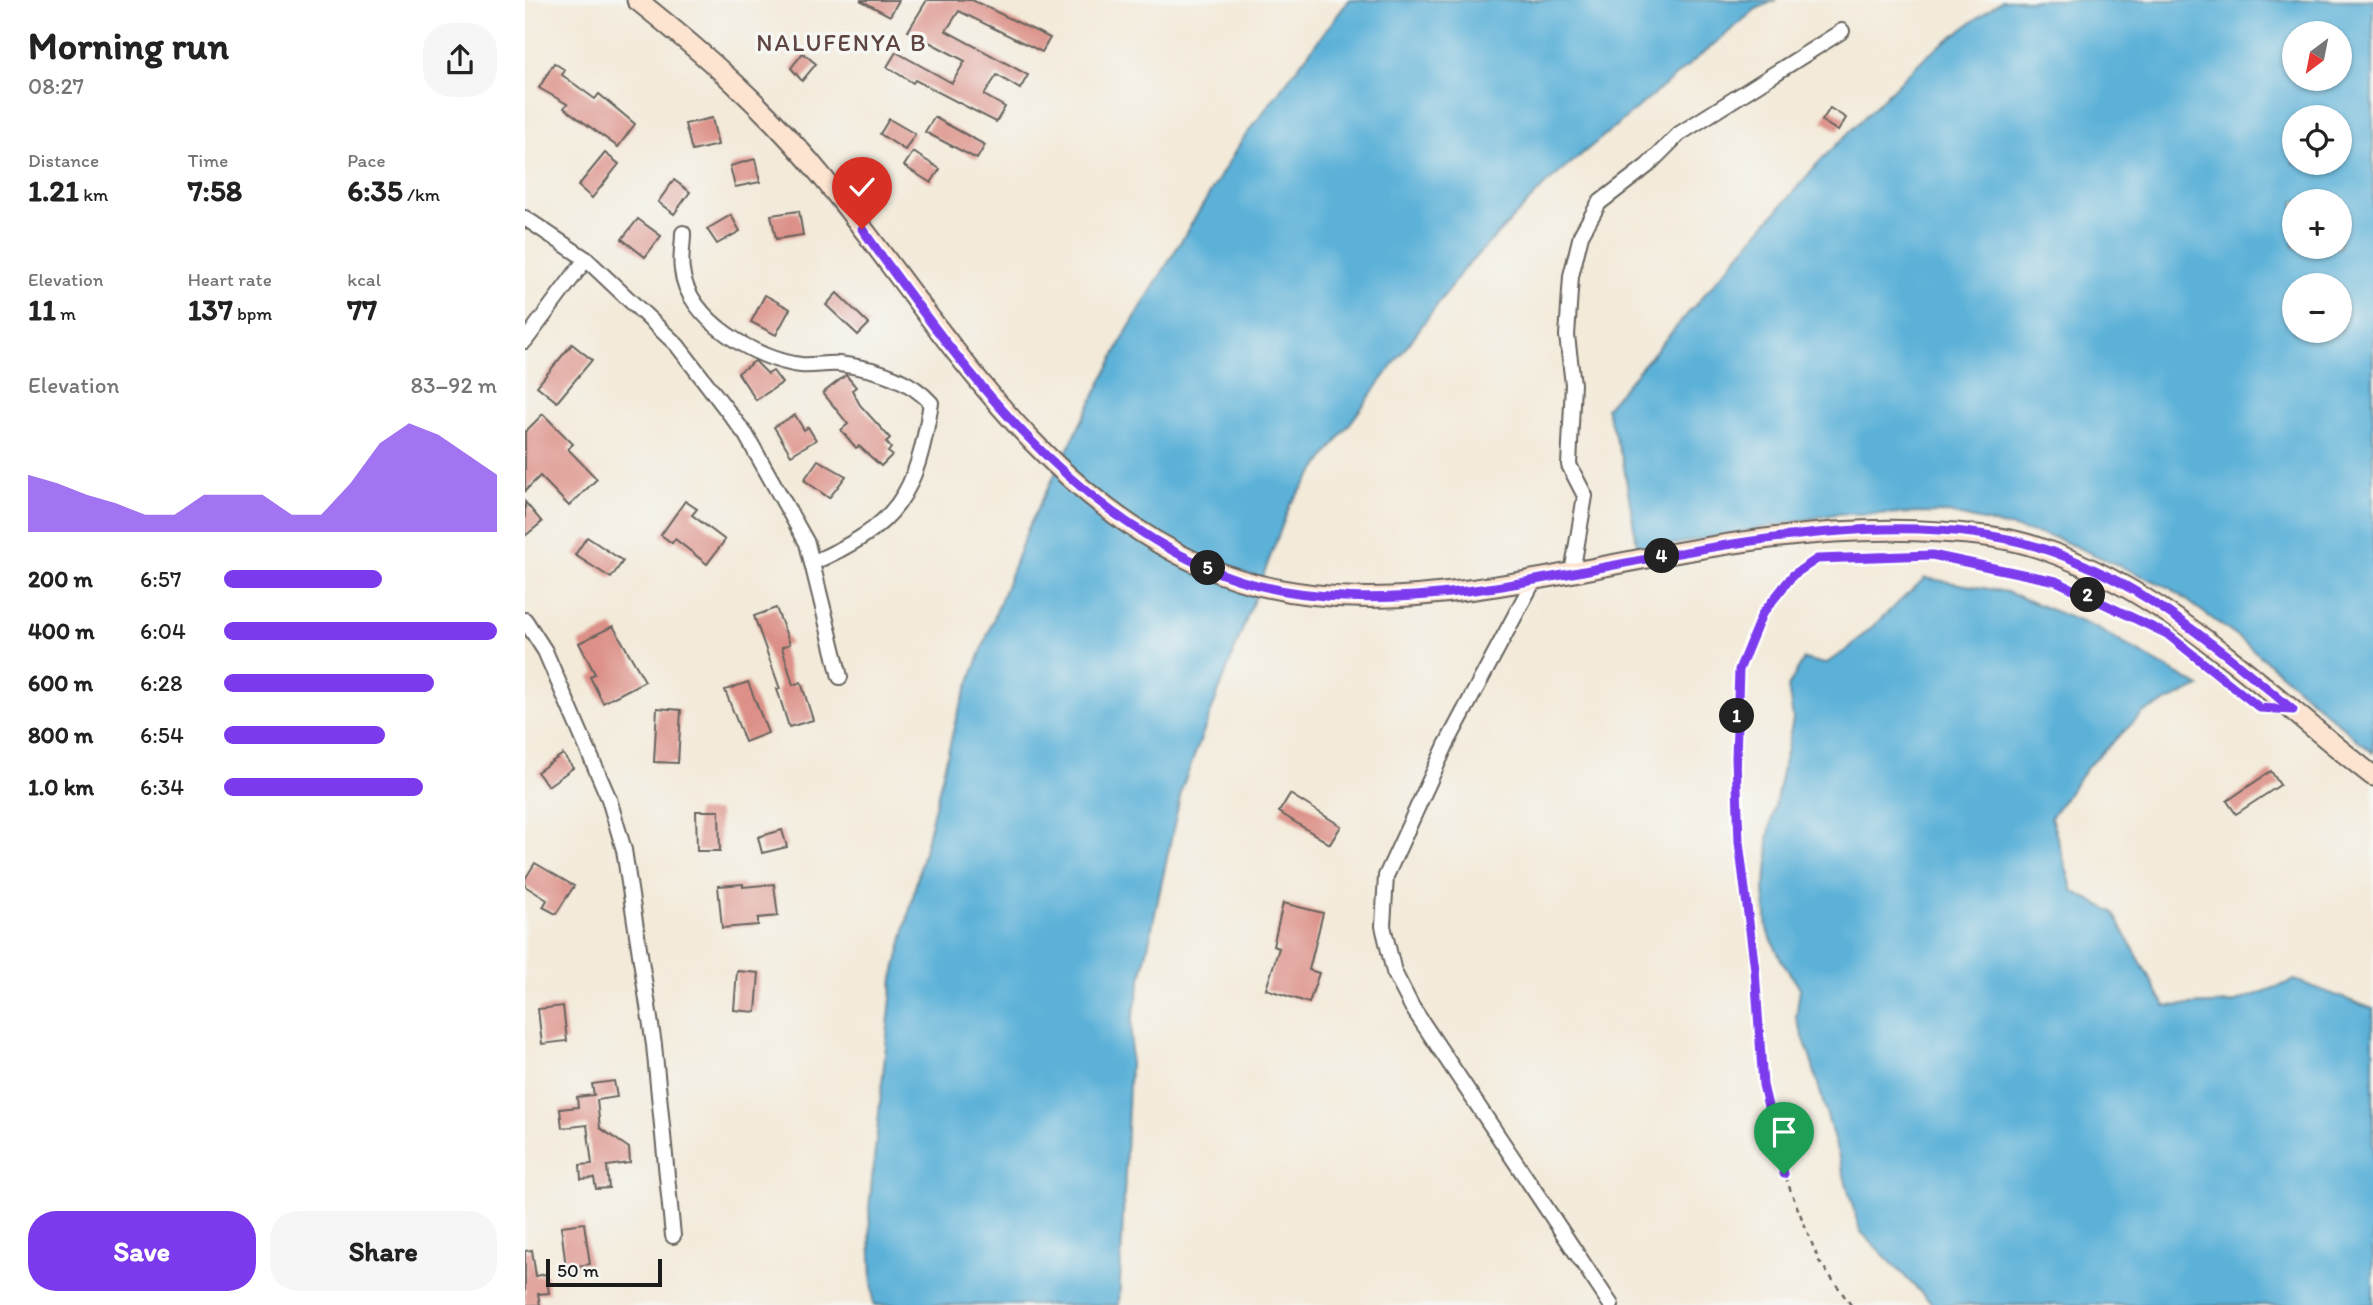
<!DOCTYPE html>
<meta charset="utf-8">
<style>
body{margin:0;font-family:Itim,sans-serif;background:#f6f6f6;color:#222;height:100vh;display:flex;flex-direction:column;font-size:26px;white-space:nowrap}
*{box-sizing:border-box;margin:0}
p{font-size:23px;color:#767676}
.icon{flex:none;width:38px;height:38px;fill:none;stroke:currentColor;stroke-width:2;stroke-linecap:round;stroke-linejoin:round}
.map{position:relative;flex:1;overflow:hidden}
.drawer{display:flex;flex-direction:column;background:#fff;width:525px}
.drawer>*{flex:none}
.needle{width:46px;rotate:212deg}
.tools{position:absolute;left:1757px;top:21px;display:grid;gap:14px}
.tools a{display:grid;place-items:center;width:70px;height:70px;border-radius:50%;background:#fff;box-shadow:0 2px 5px #0004;font-size:35px}
.scale{position:absolute;left:21px;bottom:18px;width:116px;box-sizing:border-box;padding-left:7px;border:4px solid #1c1c1c;border-top:0;font-size:19px;line-height:24px;white-space:nowrap;color:#1c1c1c;-webkit-text-stroke:5px #f6f6f2;paint-order:stroke}
.pin{position:absolute;display:grid;place-items:center;width:60px;height:60px;color:#fff;margin:-72px -30px;border-radius:50% 50% 50% 0;rotate:-45deg;box-shadow:0 0 7px #0007}
.pin .icon{rotate:45deg}
.km{position:absolute;width:35px;height:35px;margin:-18px;border-radius:50%;background:#222;color:#fff;font-size:19px;line-height:35px;text-align:center}
.round{display:grid;place-items:center;flex:none;width:74px;height:74px;border-radius:28px;background:#f6f6f6}
.head{display:flex;align-items:center;justify-content:space-between;height:119px;padding:0 28px}
h1{font-size:38px;font-weight:700;line-height:52px}
.stats{display:grid;grid-template-columns:repeat(3,1fr);gap:10px;height:119px;padding:7px 28px}
.stats div{display:grid;align-content:center}
.stats b{font-size:30px;font-weight:700}
.stats small{font-size:19px;font-weight:400}
.stats p{font-size:19px}
.chart{height:196px;padding:14px 28px}
.chart p{display:flex;justify-content:space-between}
.chart svg{width:100%;height:126px;margin-top:7px;fill:#7c3aed;opacity:.7}
.cta{display:flex;gap:14px;margin-top:auto;padding:14px 28px}
.cta a{flex:1;height:80px;border-radius:28px;background:#7c3aed;color:#fff;font-size:28px;font-weight:700;line-height:80px;text-align:center}
.cta a+a{background:#f6f6f6;color:#222}
ul{padding:0 28px;list-style:none;font-size:23px}
li{display:grid;grid-template-columns:112px 84px 1fr;align-items:center;height:52px}
li i{height:18px;border-radius:9px;background:#7c3aed}
main{display:flex;flex:1;min-height:0}
.map>svg:first-child{display:block}
</style>
<main>
<section class="drawer">
<div class="head"><div><h1>Morning run</h1><p>08:27</p></div><a class="round"><svg class="icon" aria-label="share" viewBox="0 0 24 24"><path d="M12 15V3M7 8l5-5 5 5M5 13v7h14v-7"/></svg></a></div>
<div class="stats">
<div><p>Distance</p><b>1.21<small> km</small></b></div>
<div><p>Time</p><b>7:58</b></div>
<div><p>Pace</p><b>6:35<small> /km</small></b></div>
</div>
<div class="stats">
<div><p>Elevation</p><b>11<small> m</small></b></div>
<div><p>Heart rate</p><b>137<small> bpm</small></b></div>
<div><p>kcal</p><b>77</b></div>
</div>
<div class="chart"><p><span>Elevation</span>83–92 m</p>
<svg viewBox="0 0 160 44" preserveAspectRatio="none"><path d="M0 44V24L10 27L20 31L30 34L40 38L50 38L60 31L70 31L80 31L90 38L100 38L110 27L120 13L130 6L140 10L150 17L160 24V44z"/></svg>
</div>
<ul>
<li><b>200 m</b>6:57<i style="width:58%"></i></li>
<li><b>400 m</b>6:04<i style="width:100%"></i></li>
<li><b>600 m</b>6:28<i style="width:77%"></i></li>
<li><b>800 m</b>6:54<i style="width:59%"></i></li>
<li><b>1.0 km</b>6:34<i style="width:73%"></i></li>
</ul>
<div class="cta"><a>Save</a><a>Share</a></div>
</section>
<div class="map">
<svg width="1848" height="1305" viewBox="0 0 1848 1305">
<rect width="100%" height="100%" fill="#f6f6f2"/>
<filter id="ink" filterUnits="userSpaceOnUse"><feTurbulence type="fractalNoise" baseFrequency=".0143" numOctaves="2"/><feDisplacementMap in="SourceGraphic" scale="14" xChannelSelector="R" yChannelSelector="G"/><feConvolveMatrix kernelMatrix="1 2 1 2 8 2 1 2 1" color-interpolation-filters="sRGB"/></filter>
<filter id="wash" filterUnits="userSpaceOnUse"><feTurbulence type="fractalNoise" baseFrequency=".00686" numOctaves="4" result="noise"/><feDisplacementMap in="SourceGraphic" scale="28" xChannelSelector="R" yChannelSelector="G"/><feGaussianBlur stdDeviation="1.57" result="paint"/><feColorMatrix in="noise" values="0 0 0 0 0 0 0 0 0 0 0 0 0 0 0 0 0 1.4 0 .05"/><feComposite in="paint" operator="in"/></filter>
<g filter="url(#wash)">
<rect width="100%" height="100%" fill="#f3ead9"/>
<!-- water -->
<g fill="#5cb1d8" stroke="#3c667a" stroke-width="2" fill-rule="evenodd">
<polygon points="824,0 1251,0 1231,9 1021,184 938,270 765,505 657,788 607,1021 594,1305 348,1305 344,1208 368,979 432,715 504,526 603,329 717,140"/>
<path d="M1477,0H1848V753L1718,641L1645,588L1531,538L1423,513L1311,514L1113,551L1098,461L1081,408L1295,161L1402,55ZM1769,33H1815V79H1769ZM1769,117H1815V163H1769ZM1769,201H1815V247H1769ZM1769,285H1815V331H1769Z"/>
<polygon points="1400,578 1482,592 1571,628 1675,687 1619,712 1564,765 1526,817 1548,891 1588,912 1640,1006 1708,1003 1770,980 1848,1009 1848,1305 1408,1305 1335,1231 1284,1053 1271,1018 1275,988 1257,962 1242,929 1239,890 1244,861 1243,839 1268,719 1263,687 1279,659 1300,664 1323,649"/>
</g>
<g id="blocks">
<!-- building -->
<g fill="#dc9087">
<polygon points="335,0 374,0 365,16"/>
<polygon points="402,0 447,0 525,38 517,52 434,11 421,31 503,75 495,89 472,75 459,95 480,107 471,122 390,80 388,83 362,67 371,52 427,83 440,61 383,31"/>
<polygon points="278,53 291,64 277,81 266,68"/>
<polygon points="29,63 40,70 37,75 70,99 74,94 110,124 93,147 39,108 42,104 14,88"/>
<polygon points="1305,108 1321,118 1313,131 1297,121"/>
<polygon points="409,117 460,145 452,159 400,132"/>
<polygon points="187,118 193,145 167,151 160,124"/>
<polygon points="364,119 390,134 380,150 355,134"/>
<polygon points="388,152 415,169 406,183 379,166"/>
<polygon points="80,153 94,164 67,198 53,186"/>
<polygon points="230,159 235,182 210,187 205,166"/>
<polygon points="149,180 165,192 149,214 133,202"/>
<polygon points="274,211 278,235 251,239 246,215"/>
<polygon points="206,215 215,231 192,244 182,229"/>
<polygon points="113,219 136,236 120,257 97,239"/>
<polygon points="312,293 344,324 333,335 301,305"/>
<polygon points="240,295 265,309 251,335 226,322"/>
<polygon points="47,344 67,360 32,402 12,386"/>
<polygon points="230,361 243,374 248,371 257,383 231,400 213,373"/>
<polygon points="321,375 331,387 327,390 335,405 365,438 361,442 366,448 363,452 367,455 356,466 334,446 331,448 316,430 323,424 298,393"/>
<polygon points="18,414 48,444 43,449 72,479 44,506 15,476 0,491 0,432"/>
<polygon points="270,415 279,430 283,427 291,440 266,455 249,427"/>
<polygon points="293,460 321,476 304,498 279,480"/>
<polygon points="160,501 172,509 167,515 200,540 182,564 150,539 147,543 136,535"/>
<polygon points="0,502 17,522 0,536"/>
<polygon points="62,537 98,561 86,578 50,555"/>
<polygon points="251,608 265,644 257,647 268,685 276,682 288,720 264,727 252,689 255,689 229,616"/>
<polygon points="88,626 120,681 78,703 65,677 70,674 54,643"/>
<polygon points="223,682 243,733 220,742 200,690"/>
<polygon points="132,708 156,710 153,763 129,762"/>
<polygon points="38,754 48,768 23,786 12,772"/>
<polygon points="1746,771 1755,785 1711,814 1702,801"/>
<polygon points="765,794 816,826 805,844 754,812"/>
<polygon points="171,811 194,811 195,851 172,851"/>
<polygon points="257,830 262,847 237,853 233,837"/>
<polygon points="10,863 49,886 31,914 18,907 22,900 0,886 0,879"/>
<polygon points="218,884 218,887 249,884 253,916 233,918 233,925 197,928 193,886"/>
<polygon points="758,903 798,913 784,970 794,973 784,1003 741,989 754,948 748,946"/>
<polygon points="212,971 234,973 231,1012 209,1010"/>
<polygon points="38,1006 42,1041 17,1044 13,1009"/>
<polygon points="89,1081 92,1097 72,1100 75,1128 104,1148 105,1163 82,1166 84,1188 71,1189 69,1178 56,1179 55,1165 67,1164 62,1125 37,1128 35,1109 53,1107 52,1097 69,1095 67,1084"/>
<polygon points="59,1223 65,1264 41,1268 36,1226"/>
<polygon points="7,1250 11,1276 21,1274 24,1293 13,1294 15,1305 0,1305 0,1251"/>
</g>
</g>
</g>
<g filter="url(#ink)">
<use href="#blocks" fill-opacity="0" stroke="#67645e" stroke-width="2"/>
<g fill="none" stroke-linecap="round" stroke-linejoin="round">
<defs>
<g id="street">
<polyline points="0,218 61,259 152,345 221,435 282,543 315,677"/>
<path d="M158,233C158,245 155,258 157,270C162,319 231,360 276,365C289,366 301,363 314,364C347,368 384,378 406,403C391,496 373,525 287,563"/>
<polyline points="0,341 61,259"/>
<polyline points="1047,573 1060,496 1044,465 1048,384 1042,336 1046,276 1056,235 1074,203 1122,166 1154,134 1317,31"/>
<polyline points="1009,580 921,745 861,876 858,926 869,972 887,1007 1086,1305"/>
<polyline points="0,620 20,651 84,799 99,850 129,1045 148,1236"/>
</g>
<path id="secondary" d="M112,0C180,54 244,111 299,179C414,320 505,488 678,566C805,623 957,590 1086,565C1193,544 1306,524 1415,532C1449,534 1484,537 1517,549C1648,594 1741,693 1848,776"/>
</defs>
<!-- street casing -->
<use href="#street" stroke="#67645e" stroke-width="18"/>
<!-- secondary casing -->
<use href="#secondary" stroke="#67645e" stroke-width="23"/>
<!-- path -->
<g stroke="#67645e" stroke-width="2.5" stroke-dasharray="5 5" stroke-linecap="butt">
<polyline points="1662,650 1737,708"/>
<polyline points="1326,1305 1294,1261 1259,1174 1238,1085 1230,970 1214,842 1211,758 1214,670 1237,613 1268,575 1292,559 1407,555 1531,581 1631,628"/>
</g>
<!-- street -->
<use href="#street" stroke="#fff" stroke-width="14"/>
<!-- secondary -->
<use href="#secondary" stroke="#fde4d1" stroke-width="19"/>
</g>
</g>
<g fill="none" stroke-linecap="round" stroke-linejoin="round" filter="url(#ink)">
<defs>
<path id="route" d="M337,229C431,358 528,497 678,566C768,608 881,601 977,586C1135,560 1358,498 1513,547C1612,578 1690,645 1768,710L1735,708L1642,634L1531,581L1407,555L1292,559L1268,575L1237,614L1214,670L1211,758L1214,842L1230,970L1238,1085L1259,1174"/>
</defs>
<!-- route casing -->
<use href="#route" stroke="#fff" stroke-width="14"/>
<!-- route -->
<use href="#route" stroke="#7c3aed" stroke-width="9"/>
</g>
<g text-anchor="middle" dominant-baseline="central" stroke-width="7" stroke-linejoin="round" paint-order="stroke">
<!-- quarter labels -->
<g font-size="24" letter-spacing="2" fill="#5f4541" stroke="#f6f6f2">
<text x="317" y="42">NALUFENYA B</text>
</g>
</g>
</svg>
<div class="tools">
<a><svg class="needle" viewBox="-14 -14 28 28"><path d="M0-13l5 13h-10z" fill="#e53935"/><path d="M0 13l5-13h-10z" fill="#767676"/></svg></a>
<a><svg class="icon" aria-label="locate" viewBox="0 0 24 24"><circle cx="12" cy="12" r="6"/><path d="M12 2v4M12 18v4M2 12h4M18 12h4"/></svg></a>
<a>+</a>
<a>−</a>
</div>
<div class="scale">50 m</div>
<div class="pin" style="left:1259px;top:1174px;background:#1e9e55"><svg class="icon" aria-label="arrive" viewBox="0 0 24 24"><path d="M6 21V4h12l-3 4 3 4H6"/></svg></div>
<div class="pin" style="left:337px;top:229px;background:#d93025"><svg class="icon" aria-label="check" viewBox="0 0 24 24"><path d="M5 12l5 5 9-10"/></svg></div>
<b class="km" style="left:1212px;top:716px">1</b>
<b class="km" style="left:1563px;top:595px">2</b>
<b class="km" style="left:1137px;top:556px">4</b>
<b class="km" style="left:683px;top:568px">5</b>
</div>
</main>
